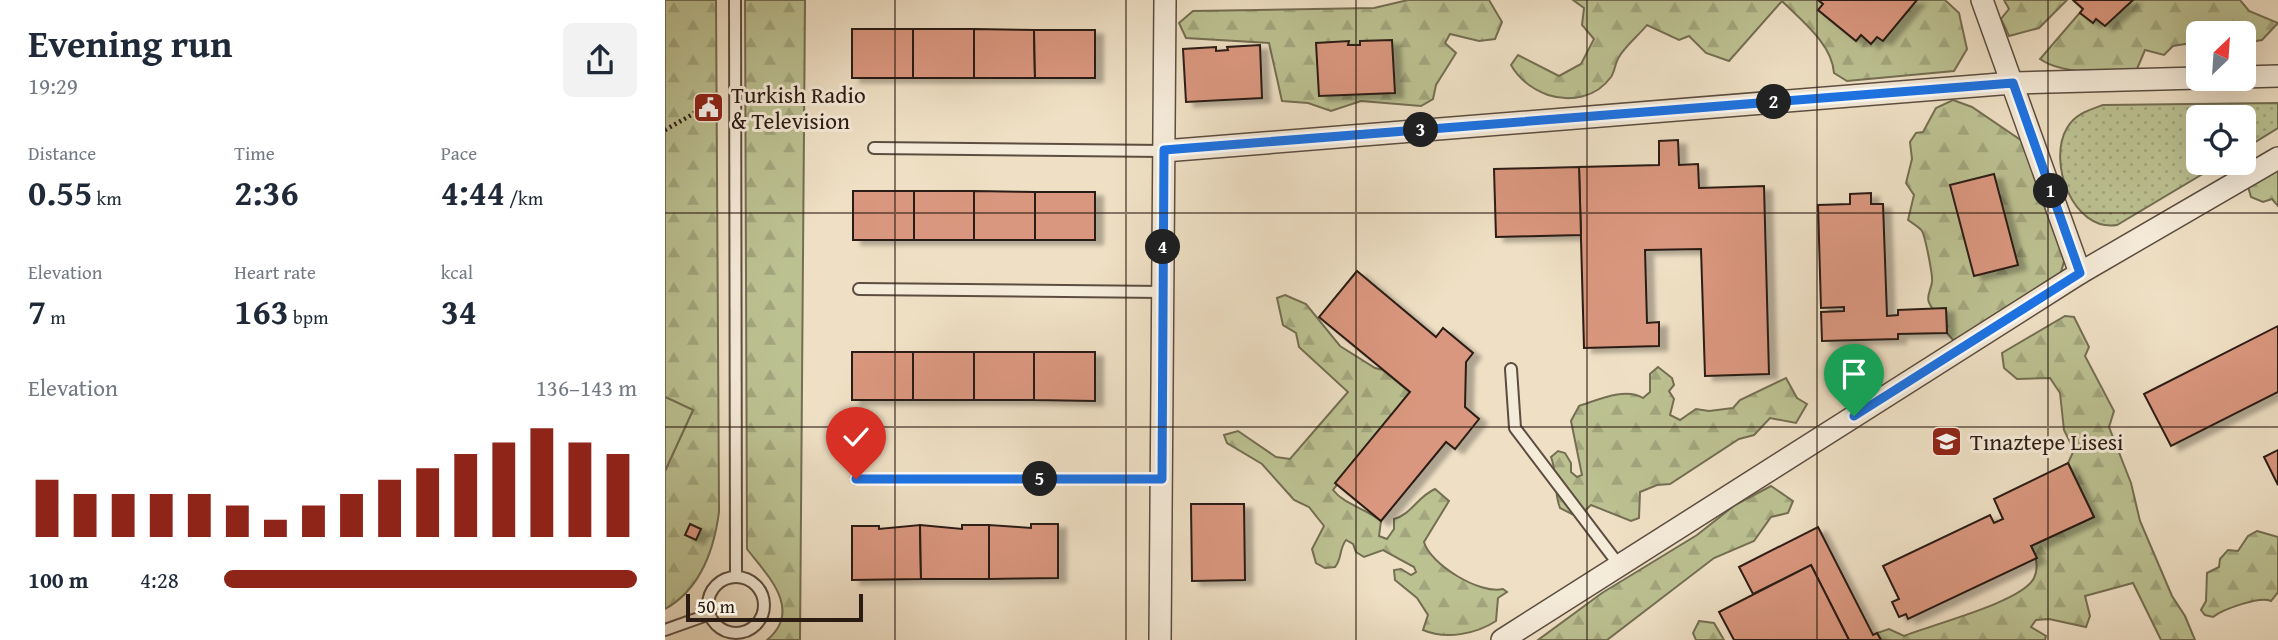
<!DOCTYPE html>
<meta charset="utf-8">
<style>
body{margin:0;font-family:"Gentium Book Plus",serif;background:#f2f2f3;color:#1f2937;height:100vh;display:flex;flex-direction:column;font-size:26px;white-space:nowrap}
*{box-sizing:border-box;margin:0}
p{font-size:23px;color:#747a83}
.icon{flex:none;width:38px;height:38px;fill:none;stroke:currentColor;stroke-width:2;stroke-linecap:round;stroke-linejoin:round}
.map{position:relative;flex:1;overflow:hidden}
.details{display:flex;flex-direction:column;background:#fff;width:665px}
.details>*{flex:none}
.needle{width:46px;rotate:25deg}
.buttons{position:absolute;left:1521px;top:21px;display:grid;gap:14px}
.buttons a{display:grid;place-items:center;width:70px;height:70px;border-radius:10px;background:#fff;box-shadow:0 7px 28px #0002;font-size:35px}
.scale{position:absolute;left:21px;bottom:18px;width:177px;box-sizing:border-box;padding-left:7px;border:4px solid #2b1c13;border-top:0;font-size:19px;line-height:24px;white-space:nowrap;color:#2b1c13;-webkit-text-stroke:5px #f5ebd9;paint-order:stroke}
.pin{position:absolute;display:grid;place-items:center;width:60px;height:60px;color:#fff;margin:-72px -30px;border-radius:50% 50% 50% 0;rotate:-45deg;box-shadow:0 0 7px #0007}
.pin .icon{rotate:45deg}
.km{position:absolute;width:35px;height:35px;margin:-18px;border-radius:50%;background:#222;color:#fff;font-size:19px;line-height:35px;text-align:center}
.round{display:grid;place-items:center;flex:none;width:74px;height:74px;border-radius:10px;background:#f2f2f3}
.headline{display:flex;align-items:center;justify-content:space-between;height:119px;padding:0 28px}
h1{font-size:38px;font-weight:600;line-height:52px}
.stats{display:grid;grid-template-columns:repeat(3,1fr);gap:10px;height:119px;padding:7px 28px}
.stats div{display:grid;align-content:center}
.stats b{font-size:35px;font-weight:600}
.stats small{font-size:19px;font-weight:400}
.stats p{font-size:19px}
.chart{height:196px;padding:14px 28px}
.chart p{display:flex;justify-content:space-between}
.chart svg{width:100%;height:126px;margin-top:7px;stroke:#8f2418;stroke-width:6}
ul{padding:0 28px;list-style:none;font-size:23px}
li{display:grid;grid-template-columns:112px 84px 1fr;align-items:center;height:52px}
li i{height:18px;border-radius:9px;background:#8f2418}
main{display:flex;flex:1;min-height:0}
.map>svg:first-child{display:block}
</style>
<main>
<section class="details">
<div class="headline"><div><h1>Evening run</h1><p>19:29</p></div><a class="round"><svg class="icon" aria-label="share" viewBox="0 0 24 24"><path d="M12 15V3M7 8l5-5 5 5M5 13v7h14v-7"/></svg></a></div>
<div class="stats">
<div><p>Distance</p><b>0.55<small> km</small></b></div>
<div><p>Time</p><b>2:36</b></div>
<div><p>Pace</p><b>4:44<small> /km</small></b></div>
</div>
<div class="stats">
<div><p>Elevation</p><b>7<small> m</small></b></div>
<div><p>Heart rate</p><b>163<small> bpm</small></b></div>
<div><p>kcal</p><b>34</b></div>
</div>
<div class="chart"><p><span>Elevation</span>136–143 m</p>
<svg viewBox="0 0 160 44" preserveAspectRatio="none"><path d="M5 44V24M15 44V29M25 44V29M35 44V29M45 44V29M55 44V33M65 44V38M75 44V33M85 44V29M95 44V24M105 44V20M115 44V15M125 44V11M135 44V6M145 44V11M155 44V15"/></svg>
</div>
<ul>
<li><b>100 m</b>4:28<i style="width:100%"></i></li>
</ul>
</section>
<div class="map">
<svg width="1613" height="640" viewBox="0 0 1613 640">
<defs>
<pattern id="grass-dots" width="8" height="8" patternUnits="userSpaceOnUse" patternTransform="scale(1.75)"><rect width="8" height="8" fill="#bcc192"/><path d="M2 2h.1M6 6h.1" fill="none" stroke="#a2a57d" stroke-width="1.8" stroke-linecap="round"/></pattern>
<pattern id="forest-firs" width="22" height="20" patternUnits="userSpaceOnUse" patternTransform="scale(1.75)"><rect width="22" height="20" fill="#bcc192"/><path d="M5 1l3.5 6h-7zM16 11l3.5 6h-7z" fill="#a2a57d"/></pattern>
<filter id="shadow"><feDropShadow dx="8" dy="4.5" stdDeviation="2" flood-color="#0004"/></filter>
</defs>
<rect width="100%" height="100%" fill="#efe0c5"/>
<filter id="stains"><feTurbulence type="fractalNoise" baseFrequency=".00286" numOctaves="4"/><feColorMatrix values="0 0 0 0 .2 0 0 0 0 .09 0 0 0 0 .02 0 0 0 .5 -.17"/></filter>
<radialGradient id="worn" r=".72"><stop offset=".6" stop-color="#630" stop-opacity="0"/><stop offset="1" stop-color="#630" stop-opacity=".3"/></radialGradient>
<!-- grass -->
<path fill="url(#grass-dots)" stroke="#746e52" stroke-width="2" d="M1613,103V128L1579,149L1578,117H1533V163H1556L1452,225C1408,232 1382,162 1402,128C1410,114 1424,110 1438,105Z"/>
<!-- forest -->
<g fill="url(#forest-firs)" stroke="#746e52" stroke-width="2">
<path d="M0,0H51L54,512C49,550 36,589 0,609V471L28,410L0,397Z"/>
<path d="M80,0H140L135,640H102C138,610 103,576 82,549Z"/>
<polygon points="743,0 824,0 837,22 830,39 814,41 785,34 780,43 791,53 771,85 768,99 756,106 696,101 666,111 643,103 617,101 604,43 521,38 514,23 528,11 709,8"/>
<path d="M908,0H1280L1294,13L1302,49L1289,71L1182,81L1169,73C1167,44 1137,21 1117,1L1064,61L1041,53L1024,36L1014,40L982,25C974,35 960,46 954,57C950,63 950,71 946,77C931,98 905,102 883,95C867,89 854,79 846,65L853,55L894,76L916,64L929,39L917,25L919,8Z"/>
<polygon points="1339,0 1402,0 1374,28 1344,36 1336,19 1344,9"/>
<path d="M1408,0H1575L1584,11L1613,23L1597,40L1579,43L1578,33H1533V42L1508,46L1499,55L1480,50L1472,69C1447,75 1396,74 1375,59L1418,9Z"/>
<path d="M1288,100L1307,107L1357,141L1400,258L1394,279L1302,337L1288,340L1282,333L1281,309H1268C1259,298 1265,294 1267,282C1268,275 1260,236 1257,231C1254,227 1247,223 1243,220L1249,195L1241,183L1247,159L1245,142L1251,133L1258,132L1271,108Z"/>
<polygon points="1613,165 1613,206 1607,199 1598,202 1586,197 1582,183"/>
<path d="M620,295L641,304L675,346L710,368L718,370L745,392L668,490C680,505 700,508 716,521L714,536L722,539L729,529V519C747,514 752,497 770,489L784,501L759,542C765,564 815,595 838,589L842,592L833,598L831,621C811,634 781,640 758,630L763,615L752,598L730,580L729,570L736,569L746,575L751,572L749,567L718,550L699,557L691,552L688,544L681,540C674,549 677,559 670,567L660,568L651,563L647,549L659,526L644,507L629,500L597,464L562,443L559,435L573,431L611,457L625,459L683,392L634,347L631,333L618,325L612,298Z"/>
<path d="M1400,316L1409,317L1424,347L1420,356L1449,411L1444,427L1466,483L1475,521L1507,596L1520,616L1530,640H1496L1468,583L1420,596L1425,616L1421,627L1384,619L1371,620L1366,627L1381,636L1380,640H1216L1212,633L1224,629L1239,636C1265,625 1358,602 1369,578C1374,568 1371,556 1366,546L1429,517L1403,463L1409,450L1399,430L1395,393L1385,378L1352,379L1339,368L1337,353Z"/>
<path d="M993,367L1007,378L1009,385L1004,391L1009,399L1005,415L1015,420L1031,409L1044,411L1068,408L1075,400L1121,378L1132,398L1142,404L1131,423L1105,418L1089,435L1074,439L1005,484L992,485L975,492L974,518L966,521L926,505L913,517L895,508C888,490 893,475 886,457L893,451L900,453L906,463V472L912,477L917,475L906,421L914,406C933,400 960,387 978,398L985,392V374Z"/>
<polygon points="1106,486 1128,501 1123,513 1106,517 1089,541 1049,558 942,640 873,640 937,593 1032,535 1070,505"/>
<path d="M1592,531L1613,537V592L1606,601C1595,596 1558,609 1548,617L1540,615L1536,610L1541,601L1542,573L1554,567L1555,559L1563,550L1573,551L1583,536Z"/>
<polygon points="1034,621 1049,623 1059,640 1031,640 1028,633"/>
</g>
<!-- pitch -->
<polygon fill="#bcc192" stroke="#746e52" stroke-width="2" points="0,397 28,410 0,471"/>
<!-- building -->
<g fill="#da977f" stroke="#2b1c13" stroke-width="2" filter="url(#shadow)">
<polygon points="1153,0 1252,0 1218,41 1212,37 1206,44 1196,35 1191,41 1153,10 1158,4"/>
<polygon points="1408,0 1468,0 1440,26 1431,19 1428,23 1415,13 1418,9"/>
<rect x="187" y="29" width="61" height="49"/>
<rect x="248" y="29" width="61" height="49"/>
<polygon points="309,29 369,30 370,78 309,78"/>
<polygon points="369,30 430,30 430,78 370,78"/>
<polygon points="727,40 730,93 654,96 651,43 684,41 683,45 695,45 695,41"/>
<polygon points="595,45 597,98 521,102 518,49 551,47 551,51 563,50 562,47"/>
<polygon points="1013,140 1014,165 1033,164 1034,188 1099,186 1104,374 1040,376 1036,249 980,250 982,323 994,322 994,346 919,348 914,167 994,165 994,141"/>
<polygon points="914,167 916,235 831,237 829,169"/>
<polygon points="1329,174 1353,265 1309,276 1285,185"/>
<rect x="188" y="191" width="61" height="49"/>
<rect x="249" y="191" width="60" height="49"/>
<polygon points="309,191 370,192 370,240 309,240"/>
<rect x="370" y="192" width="60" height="48"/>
<polygon points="1206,193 1206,204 1218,204 1222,316 1233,315 1233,310 1281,308 1282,333 1233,334 1233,339 1157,341 1156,312 1179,311 1179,307 1156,308 1153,205 1185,204 1185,194"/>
<polygon points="692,271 771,337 778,328 808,353 801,362 800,407 814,419 790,449 781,442 716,521 670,483 745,392 654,317"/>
<polygon points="1613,326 1613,392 1506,446 1479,394"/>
<rect x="187" y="352" width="61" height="48"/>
<rect x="248" y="352" width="61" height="48"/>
<rect x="309" y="352" width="60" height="48"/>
<polygon points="369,352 430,352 430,401 369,400"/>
<polygon points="1613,450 1613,485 1599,457"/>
<polygon points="1403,463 1429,517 1366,546 1372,558 1243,619 1241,614 1234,617 1227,602 1234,599 1218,566 1325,515 1329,523 1338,519 1329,499"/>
<polygon points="526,504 579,504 580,580 527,581"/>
<polygon points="25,524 36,529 31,540 20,535"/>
<polygon points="366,524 393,524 393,578 324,579 324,525 366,528"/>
<polygon points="255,525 256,579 187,580 187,526 214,526 214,529"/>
<polygon points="255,525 297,529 297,525 324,525 324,579 256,579"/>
<polygon points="1153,527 1208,635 1212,633 1216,640 1184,640 1146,565 1088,594 1074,567"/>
<polygon points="1146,565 1184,640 1069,640 1054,612"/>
</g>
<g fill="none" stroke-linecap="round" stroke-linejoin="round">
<defs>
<g id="lane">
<polyline points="70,0 71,576"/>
<polyline points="209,148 499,151"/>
<polyline points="194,289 498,292"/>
<polyline points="846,369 850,428 954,565"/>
<polyline points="191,479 497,479"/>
<circle cx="71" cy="605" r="28"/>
<polyline points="0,630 45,614"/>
</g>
<g id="street">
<polyline points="1317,0 1415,273"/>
<polyline points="1578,77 1613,76"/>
<polyline points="499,151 1348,83 1533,78"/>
<polyline points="495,640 500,0"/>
<polyline points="837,640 1415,273 1613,158"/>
</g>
</defs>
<!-- lane casing -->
<use href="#lane" stroke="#5c4d40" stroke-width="14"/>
<!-- street casing -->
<use href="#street" stroke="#5c4d40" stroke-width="24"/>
<!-- path -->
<polyline stroke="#2b1c13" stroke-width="4.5" stroke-dasharray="2 3.5" stroke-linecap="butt" points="0,130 28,114 53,92"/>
<!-- lane -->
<use href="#lane" stroke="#f5ebd9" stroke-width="10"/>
<!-- street -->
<use href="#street" stroke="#f5ebd9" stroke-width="21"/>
</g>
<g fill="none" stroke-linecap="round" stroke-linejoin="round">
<defs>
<polyline id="route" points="191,479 497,479 499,150 1348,83 1415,273 1189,416"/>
</defs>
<!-- route casing -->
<use href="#route" stroke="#fff" stroke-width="14"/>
<!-- route -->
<use href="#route" stroke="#1a73e8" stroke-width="9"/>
</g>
<!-- grid -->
<path fill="none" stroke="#2b1c13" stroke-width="2" stroke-opacity="0.55" d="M230,0V640M461,0V640M691,0V640M922,0V640M1152,0V640M1383,0V640M0,213H1613M0,427H1613"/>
<!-- icons -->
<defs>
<symbol id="civic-square" viewBox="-11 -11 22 22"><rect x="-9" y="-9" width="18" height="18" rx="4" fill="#8f2418" stroke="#f5ebd9"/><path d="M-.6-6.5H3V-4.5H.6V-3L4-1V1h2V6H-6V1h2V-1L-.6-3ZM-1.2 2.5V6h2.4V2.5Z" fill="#fff"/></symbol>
<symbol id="school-square" viewBox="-11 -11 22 22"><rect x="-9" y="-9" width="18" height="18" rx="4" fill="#8f2418" stroke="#f5ebd9"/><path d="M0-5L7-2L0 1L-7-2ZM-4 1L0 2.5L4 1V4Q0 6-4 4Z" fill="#fff"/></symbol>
</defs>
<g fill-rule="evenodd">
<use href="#civic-square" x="26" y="90" width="35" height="35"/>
<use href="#school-square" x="1264" y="424" width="35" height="35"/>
</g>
<g text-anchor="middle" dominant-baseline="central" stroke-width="6" stroke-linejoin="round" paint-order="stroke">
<!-- poi labels -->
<g font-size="23" fill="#2b1c13" stroke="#f5ebd9" text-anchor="start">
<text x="66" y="94">Turkish Radio<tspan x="66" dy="26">&amp; Television</tspan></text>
<text x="1305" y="441">Tınaztepe Lisesi</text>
</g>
</g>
<rect width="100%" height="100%" filter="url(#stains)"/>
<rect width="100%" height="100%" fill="url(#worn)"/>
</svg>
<div class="buttons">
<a><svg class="needle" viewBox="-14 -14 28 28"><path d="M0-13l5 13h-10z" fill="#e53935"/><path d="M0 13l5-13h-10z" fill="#747a83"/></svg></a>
<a><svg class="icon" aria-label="locate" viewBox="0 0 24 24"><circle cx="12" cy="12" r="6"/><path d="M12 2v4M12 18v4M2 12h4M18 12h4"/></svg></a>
</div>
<div class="scale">50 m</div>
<div class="pin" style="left:1189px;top:416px;background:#1e9e55"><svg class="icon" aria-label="arrive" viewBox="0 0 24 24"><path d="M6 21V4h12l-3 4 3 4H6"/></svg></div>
<div class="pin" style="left:191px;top:479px;background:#d93025"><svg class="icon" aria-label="check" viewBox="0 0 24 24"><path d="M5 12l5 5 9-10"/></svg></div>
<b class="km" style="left:1386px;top:191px">1</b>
<b class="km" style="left:1109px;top:102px">2</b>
<b class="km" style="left:756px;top:130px">3</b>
<b class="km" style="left:498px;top:247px">4</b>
<b class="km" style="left:375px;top:479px">5</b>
</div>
</main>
